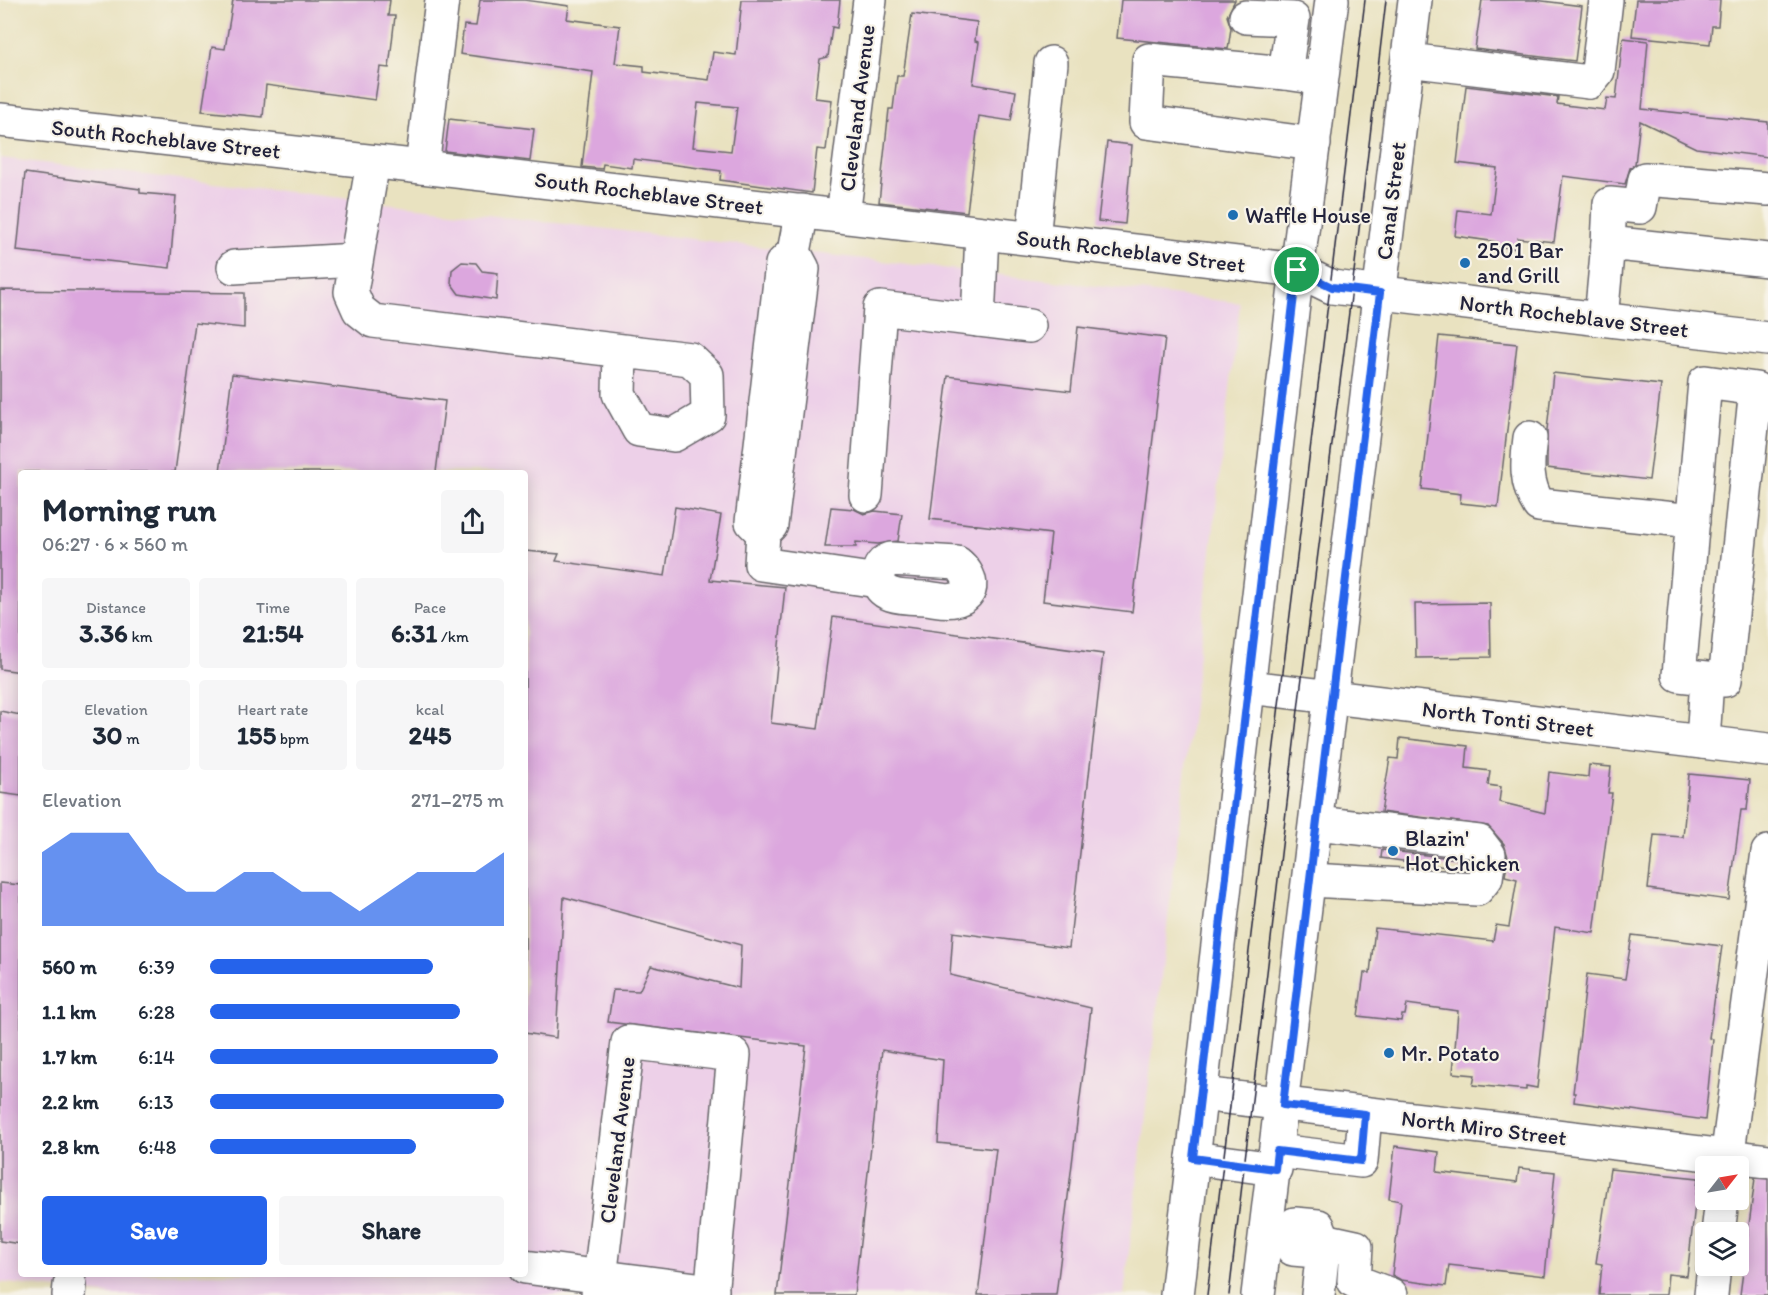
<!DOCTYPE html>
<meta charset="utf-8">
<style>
body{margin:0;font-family:Itim,sans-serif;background:#f6f6f7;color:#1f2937;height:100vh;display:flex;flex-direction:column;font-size:22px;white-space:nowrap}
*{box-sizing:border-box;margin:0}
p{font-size:20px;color:#747a83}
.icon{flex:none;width:33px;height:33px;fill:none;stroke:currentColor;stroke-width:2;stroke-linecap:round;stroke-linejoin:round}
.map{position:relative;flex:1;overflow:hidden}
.drawer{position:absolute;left:18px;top:470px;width:510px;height:807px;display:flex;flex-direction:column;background:#fff;border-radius:6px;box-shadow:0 3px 15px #0003}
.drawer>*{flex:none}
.needle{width:39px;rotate:59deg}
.controls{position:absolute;left:1695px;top:1156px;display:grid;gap:12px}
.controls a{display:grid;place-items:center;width:54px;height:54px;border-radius:6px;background:#fff;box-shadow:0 3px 15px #0003;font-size:30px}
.pin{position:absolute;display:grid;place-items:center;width:51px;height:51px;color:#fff;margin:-26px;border:3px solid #fff;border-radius:50%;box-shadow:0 2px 6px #0007}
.round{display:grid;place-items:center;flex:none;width:63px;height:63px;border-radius:6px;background:#f6f6f7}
.summary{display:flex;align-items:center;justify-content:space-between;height:102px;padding:0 24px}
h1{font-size:33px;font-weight:800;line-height:45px}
.metrics{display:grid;grid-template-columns:repeat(3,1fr);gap:9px;height:102px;padding:6px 24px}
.metrics div{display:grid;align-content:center;border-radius:6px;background:#f6f6f7;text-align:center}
.metrics b{font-size:26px;font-weight:800}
.metrics small{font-size:16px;font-weight:400}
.metrics p{font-size:16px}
.chart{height:168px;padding:12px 24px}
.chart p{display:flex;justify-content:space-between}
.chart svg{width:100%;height:108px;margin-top:6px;fill:#2563eb;opacity:.7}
.cta{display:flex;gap:12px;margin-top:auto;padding:12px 24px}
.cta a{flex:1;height:69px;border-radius:6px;background:#2563eb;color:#fff;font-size:24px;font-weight:800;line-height:69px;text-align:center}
.cta a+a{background:#f6f6f7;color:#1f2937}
ul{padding:0 24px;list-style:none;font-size:20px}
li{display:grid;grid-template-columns:96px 72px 1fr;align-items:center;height:45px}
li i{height:15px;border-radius:8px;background:#2563eb}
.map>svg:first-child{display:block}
</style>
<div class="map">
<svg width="1768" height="1295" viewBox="0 0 1768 1295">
<rect width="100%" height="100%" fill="#f7f3e8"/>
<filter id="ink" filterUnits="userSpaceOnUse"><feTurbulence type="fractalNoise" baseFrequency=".0167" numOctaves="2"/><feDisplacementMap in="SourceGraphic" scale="12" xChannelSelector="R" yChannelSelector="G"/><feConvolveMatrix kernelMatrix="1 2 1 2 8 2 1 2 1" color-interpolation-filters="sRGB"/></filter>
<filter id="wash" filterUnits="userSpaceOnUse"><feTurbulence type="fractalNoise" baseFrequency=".008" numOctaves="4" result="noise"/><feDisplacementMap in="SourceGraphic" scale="24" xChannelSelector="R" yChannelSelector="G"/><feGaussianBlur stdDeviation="1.35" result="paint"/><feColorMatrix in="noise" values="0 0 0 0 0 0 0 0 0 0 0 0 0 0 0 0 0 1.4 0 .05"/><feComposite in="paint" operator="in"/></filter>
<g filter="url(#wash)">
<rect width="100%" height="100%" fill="#e9e2c0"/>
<!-- built -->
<path fill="#edd0e8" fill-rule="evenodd" d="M0,158L1240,303L1124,1295H112L0,1282ZM21,472H525V1274H21Z"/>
<g id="blocks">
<!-- building -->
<g fill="#dca7de" fill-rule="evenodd">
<polygon points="233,0 390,0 388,16 395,16 389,68 380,67 375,100 266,85 263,117 202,111 212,47 225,49"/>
<path d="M480,0H524L569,6L567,19L620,26L615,63L644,66V72L709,80L713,52L736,55L742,0H840L837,28L832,27L828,57L820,59L815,98L832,100L826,150L817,149L812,193L720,180L721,171L633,159L632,168L603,164L602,169L582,167L593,72L460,54L464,25L476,26ZM698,103L737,107L731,151L693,147Z"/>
<polygon points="1121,0 1235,0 1227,16 1231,28 1228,49 1117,38"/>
<polygon points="1482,0 1535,0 1582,6 1575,61 1475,49"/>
<polygon points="1636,0 1720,0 1718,26 1712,26 1710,44 1632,36"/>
<polygon points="912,14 977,22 975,41 979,42 973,84 1016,91 1011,121 979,116 967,212 879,202 889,109 893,109 897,76 903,76"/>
<polygon points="1623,38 1648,41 1642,109 1768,122 1768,157 1696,148 1640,121 1635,164 1630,168 1625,184 1563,176 1554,242 1518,238 1517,249 1497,246 1497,242 1455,236 1458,210 1491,214 1497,168 1457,163 1466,86 1558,97 1557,104 1605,110 1607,98 1616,99"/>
<polygon points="449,119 534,129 530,161 445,151"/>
<polygon points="1107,142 1132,145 1125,224 1098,221"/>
<polygon points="25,173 140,189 140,193 176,196 170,268 17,251"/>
<polygon points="462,262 476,263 482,271 498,273 496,300 459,294 451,283 452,270"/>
<polygon points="0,290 244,293 244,328 195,323 175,472 21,472 21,672 0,669"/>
<polygon points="1078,327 1165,338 1132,612 1043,601 1051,534 930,519 948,376 1071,391"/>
<polygon points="1439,336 1517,344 1498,507 1460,503 1461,494 1422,489"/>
<polygon points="1553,373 1661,385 1649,480 1547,468 1547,430"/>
<polygon points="232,374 445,401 436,472 220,472"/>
<polygon points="675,507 721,515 710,580 785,587 771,723 818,729 833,617 1103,654 1069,948 953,932 950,975 1091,1008 1056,1295 978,1295 996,1149 938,1143 943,1060 882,1050 854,1295 777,1295 806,1046 608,1022 613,990 639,991 651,966 739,988 741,945 564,897 556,1038 525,1033 525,551 559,554 556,561 665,576"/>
<polygon points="831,507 854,509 864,514 875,511 902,514 898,541 878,544 856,542 856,547 825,547"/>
<polygon points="1490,603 1491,657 1416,658 1415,604"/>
<polygon points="0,711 21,715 21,796 0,793"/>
<polygon points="1400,738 1468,746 1466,768 1490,771 1488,785 1501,787 1499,802 1545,813 1549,772 1588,777 1589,765 1611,767 1608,793 1612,793 1594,933 1555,927 1537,1088 1526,1086 1526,1090 1473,1085 1475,1075 1453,1073 1458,1011 1407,1004 1405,1015 1402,1015 1401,1021 1358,1016 1364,973 1370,973 1375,928 1493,941 1496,925 1509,927 1517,879 1505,876 1508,857 1504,844 1488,826 1381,812 1390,758 1398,759"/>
<polygon points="1689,774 1750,780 1747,810 1741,810 1729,900 1648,889 1654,835 1683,837"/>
<polygon points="1382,850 1469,860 1468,870 1381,858"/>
<polygon points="0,883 21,885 21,1244 0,1241"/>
<polygon points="1632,935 1722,946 1709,1038 1713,1039 1705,1120 1574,1102 1575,1093 1573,1093 1587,974 1625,979"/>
<polygon points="1395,1146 1439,1152 1437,1172 1517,1182 1519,1168 1555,1172 1545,1276 1449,1265 1446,1286 1401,1280 1392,1275 1401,1201 1389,1199"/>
<polygon points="1610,1169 1698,1178 1687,1276 1668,1274 1666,1295 1599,1295 1602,1264 1596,1263"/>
<polygon points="1755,1178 1768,1179 1768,1295 1740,1295"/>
</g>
</g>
</g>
<g filter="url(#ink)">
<use href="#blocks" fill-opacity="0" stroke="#68656a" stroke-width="1.5"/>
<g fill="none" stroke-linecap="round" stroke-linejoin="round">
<defs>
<g id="minor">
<polyline points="1246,17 1293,19 1285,73 1306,76"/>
<polyline points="1408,60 1589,82"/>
<polyline points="1285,73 1149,60 1146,122 1314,144"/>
<polyline points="1589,82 1598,71 1606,0"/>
<polyline points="0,120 422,167 1297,270 1332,287 1768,339"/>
<polyline points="373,162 351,292 359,310 373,321 690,359 707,375 708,415 674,435 639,430 619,394 620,351"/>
<polyline points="422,167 442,0"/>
<polyline points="843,216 870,0"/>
<polyline points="1033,239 1051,63"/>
<polyline points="1608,243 1610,204 1640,207 1645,179 1768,189"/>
<polyline points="794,252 803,269 771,525 763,533 752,522 782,264 794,252 802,211"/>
<polyline points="234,267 356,260"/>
<polyline points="1601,319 1608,243 1768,260"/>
<polyline points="978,320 982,234"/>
<path d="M1530,438C1527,462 1525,483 1539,505L1693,521"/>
<polyline points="866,495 880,308 1029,326"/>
<polyline points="763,533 761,564 878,581"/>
<path d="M891,559L957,563C971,574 978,596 954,600C946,602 935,599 926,598C911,597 876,600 878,576C879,566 882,562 891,559Z"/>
<polyline points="1249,687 1768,750"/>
<polyline points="1703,742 1707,678 1725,680 1756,389 1705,382 1679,675 1707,678"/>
<polyline points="1310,880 1477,889 1486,878 1489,855 1479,842 1317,823"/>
<polyline points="1201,1094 1768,1161"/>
<polyline points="1277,1151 1361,1161 1365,1114"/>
<polyline points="1726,1167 1768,852"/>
<polyline points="1718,1233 1722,1200"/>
<polyline points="1324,1240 1356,1247 1354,1281 1391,1295"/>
<polyline points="525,1267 712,1291"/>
<polyline points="69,1295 70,1285"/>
<polyline points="598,1295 628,1042 734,1055 711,1295"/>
<polyline points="1318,1295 1324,1240 1318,1226 1295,1224 1288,1234 1293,1249 1316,1251 1324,1240"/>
<polyline points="1711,1295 1714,1266"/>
</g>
<g id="major">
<polyline points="1193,1158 1275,1169"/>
<polyline points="1177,1295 1297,270 1332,0"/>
<polyline points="1258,1295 1415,0"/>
</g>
</defs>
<!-- minor casing -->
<use href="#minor" stroke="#68656a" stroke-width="36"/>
<!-- major casing -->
<use href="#major" stroke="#68656a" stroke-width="36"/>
<!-- minor -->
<use href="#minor" stroke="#fff" stroke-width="33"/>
<!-- major -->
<use href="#major" stroke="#fff" stroke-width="33"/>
<!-- tram -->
<g stroke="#22223b" stroke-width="1.5">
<polyline points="1207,1295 1365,0"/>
<polyline points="1229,1295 1300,693 1352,289 1386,0"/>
</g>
</g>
</g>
<g fill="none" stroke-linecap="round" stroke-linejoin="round" filter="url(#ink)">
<defs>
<polygon id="route" points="1297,270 1332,287 1380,293 1283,1105 1365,1114 1361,1161 1277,1151 1275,1169 1193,1158"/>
</defs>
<!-- route casing -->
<use href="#route" stroke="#fff" stroke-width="12"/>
<!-- route -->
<use href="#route" stroke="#2563eb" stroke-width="8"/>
</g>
<!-- markers -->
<g fill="#1f6fb2" stroke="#f7f3e8" stroke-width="2">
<circle cx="1233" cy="215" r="6"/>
<circle cx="1465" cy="263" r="6"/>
<circle cx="1393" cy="851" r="6"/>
<circle cx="1389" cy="1053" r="6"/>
</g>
<g text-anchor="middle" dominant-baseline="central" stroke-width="4.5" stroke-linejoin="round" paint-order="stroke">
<!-- street labels -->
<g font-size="22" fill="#22223b" stroke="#f7f3e8">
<text transform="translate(857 108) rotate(-83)">Cleveland Avenue</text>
<text transform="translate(166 139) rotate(6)">South Rocheblave Street</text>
<text transform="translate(649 193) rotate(7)">South Rocheblave Street</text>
<text transform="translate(1391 201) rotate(-83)">Canal Street</text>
<text transform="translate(1131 251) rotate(7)">South Rocheblave Street</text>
<text transform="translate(1574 316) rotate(7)">North Rocheblave Street</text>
<text transform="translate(1508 719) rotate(7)">North Tonti Street</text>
<text transform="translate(1484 1128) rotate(7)">North Miro Street</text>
<text transform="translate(617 1140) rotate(-83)">Cleveland Avenue</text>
</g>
<!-- poi labels -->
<g font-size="22" fill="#22223b" stroke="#f7f3e8" text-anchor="start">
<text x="1245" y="215">Waffle House</text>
<text x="1477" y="250">2501 Bar<tspan x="1477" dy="25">and Grill</tspan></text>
<text x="1405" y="838">Blazin'<tspan x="1405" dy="25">Hot Chicken</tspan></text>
<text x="1401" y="1053">Mr. Potato</text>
</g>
</g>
</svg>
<div class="controls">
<a><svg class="needle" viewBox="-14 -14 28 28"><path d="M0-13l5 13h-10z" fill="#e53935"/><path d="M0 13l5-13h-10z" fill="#747a83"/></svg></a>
<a><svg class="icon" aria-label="layers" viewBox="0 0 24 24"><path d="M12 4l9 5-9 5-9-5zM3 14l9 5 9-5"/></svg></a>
</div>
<div class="pin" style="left:1297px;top:270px;background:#1e9e55"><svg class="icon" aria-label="arrive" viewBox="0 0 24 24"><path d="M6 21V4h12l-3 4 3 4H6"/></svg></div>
<section class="drawer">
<div class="summary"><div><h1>Morning run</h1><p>06:27 · 6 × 560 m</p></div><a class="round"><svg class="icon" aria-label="share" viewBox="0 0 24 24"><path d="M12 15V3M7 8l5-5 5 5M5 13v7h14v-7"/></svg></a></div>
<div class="metrics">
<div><p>Distance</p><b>3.36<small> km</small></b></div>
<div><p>Time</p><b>21:54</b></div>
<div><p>Pace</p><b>6:31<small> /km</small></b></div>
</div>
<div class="metrics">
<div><p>Elevation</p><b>30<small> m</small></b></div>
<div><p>Heart rate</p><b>155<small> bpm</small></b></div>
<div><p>kcal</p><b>245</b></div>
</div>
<div class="chart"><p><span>Elevation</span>271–275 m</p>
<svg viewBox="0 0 160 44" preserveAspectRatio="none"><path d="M0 44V14L10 6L20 6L30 6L40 22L50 30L60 30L70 22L80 22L90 30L100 30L110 38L120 30L130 22L140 22L150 22L160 14V44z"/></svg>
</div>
<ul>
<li><b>560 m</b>6:39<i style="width:76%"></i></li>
<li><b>1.1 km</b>6:28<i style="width:85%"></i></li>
<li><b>1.7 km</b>6:14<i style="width:98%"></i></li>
<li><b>2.2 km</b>6:13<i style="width:100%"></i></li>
<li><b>2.8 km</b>6:48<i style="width:70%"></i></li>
</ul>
<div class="cta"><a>Save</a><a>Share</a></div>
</section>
</div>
